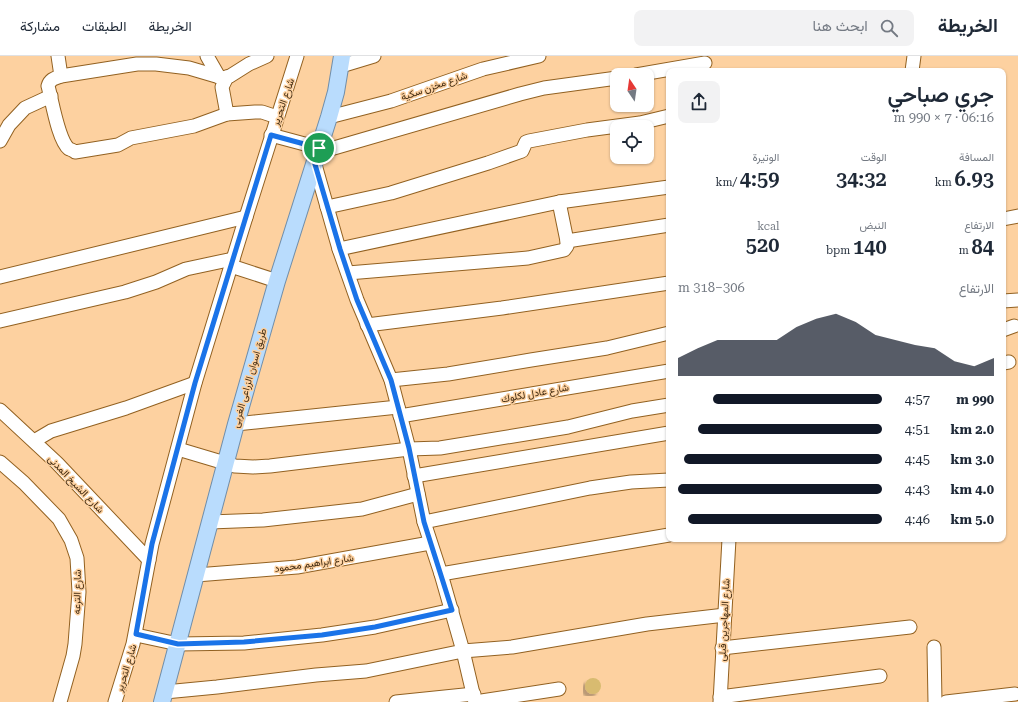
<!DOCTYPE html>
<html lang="ar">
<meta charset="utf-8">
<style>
body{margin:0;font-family:"Roboto Serif",Vazirmatn,serif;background:#f2f2f3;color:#1f2937;direction:rtl;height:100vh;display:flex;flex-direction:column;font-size:15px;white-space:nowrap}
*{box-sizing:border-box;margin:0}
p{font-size:13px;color:#747a83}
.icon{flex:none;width:22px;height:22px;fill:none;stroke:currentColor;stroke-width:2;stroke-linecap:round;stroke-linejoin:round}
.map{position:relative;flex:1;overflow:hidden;direction:ltr}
.side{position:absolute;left:666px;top:12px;width:340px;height:474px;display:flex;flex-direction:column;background:#fff;border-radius:8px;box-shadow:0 1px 3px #0004;direction:rtl}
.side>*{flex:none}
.needle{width:26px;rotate:347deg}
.buttons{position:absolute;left:610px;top:12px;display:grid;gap:8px}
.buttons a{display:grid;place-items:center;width:44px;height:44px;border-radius:8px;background:#fff;box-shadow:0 1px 3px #0004;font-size:20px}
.pin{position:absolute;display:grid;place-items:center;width:34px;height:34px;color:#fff;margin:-17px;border:2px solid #fff;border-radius:50%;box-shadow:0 1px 4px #0007}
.round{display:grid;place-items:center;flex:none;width:42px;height:42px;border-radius:8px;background:#f2f2f3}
.overview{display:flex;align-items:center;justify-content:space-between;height:68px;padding:0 12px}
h1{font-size:22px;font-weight:600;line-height:30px}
.metrics{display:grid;grid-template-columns:repeat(3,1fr);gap:6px;height:68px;padding:4px 12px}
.metrics div{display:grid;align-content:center}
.metrics b{font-size:20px;font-weight:600}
.metrics small{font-size:11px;font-weight:400}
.metrics p{font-size:11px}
.chart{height:112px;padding:8px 12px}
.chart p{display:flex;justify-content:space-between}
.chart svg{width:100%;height:72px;margin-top:4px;fill:#111827;opacity:.7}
ul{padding:0 12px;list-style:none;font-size:13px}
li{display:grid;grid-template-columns:64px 48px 1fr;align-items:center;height:30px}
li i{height:10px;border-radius:5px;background:#111827}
header{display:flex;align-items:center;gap:24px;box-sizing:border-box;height:56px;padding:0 20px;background:#fff;border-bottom:1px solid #e0e1e3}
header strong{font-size:19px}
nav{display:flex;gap:22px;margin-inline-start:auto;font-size:14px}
.search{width:280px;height:36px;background:#f2f2f3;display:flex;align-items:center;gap:10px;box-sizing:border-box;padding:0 14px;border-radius:8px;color:#747a83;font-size:15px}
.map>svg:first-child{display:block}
</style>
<header>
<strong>الخريطة</strong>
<div class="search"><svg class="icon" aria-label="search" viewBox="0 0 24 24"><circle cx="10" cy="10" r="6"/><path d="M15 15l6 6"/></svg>ابحث هنا</div>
<nav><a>الخريطة</a><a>الطبقات</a><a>مشاركة</a></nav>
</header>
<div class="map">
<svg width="1018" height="646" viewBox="0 0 1018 646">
<defs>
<filter id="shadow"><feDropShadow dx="-3.5" dy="3.5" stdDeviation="1" flood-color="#0004"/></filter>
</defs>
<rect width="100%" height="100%" fill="#fdd1a0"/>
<!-- building -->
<circle fill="#d8bb70" filter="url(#shadow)" cx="593" cy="630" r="8"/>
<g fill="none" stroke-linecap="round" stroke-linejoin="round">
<defs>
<g id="minor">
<polyline points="58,0 61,20"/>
<polyline points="207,0 219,21"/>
<path d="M267,0L249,8L230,20L223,22L189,12L156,8H137L61,20C55,22 50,23 48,30C52,44 58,84 69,93C70,93 74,95 75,96L118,89L131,82L194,70L227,58L255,56H262L277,61"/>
<polyline points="341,10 374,0"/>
<polyline points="912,15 914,0"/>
<polyline points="636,19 705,7"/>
<polyline points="227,21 222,31 227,58"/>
<polyline points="329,61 391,45 483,13 539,0"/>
<polyline points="271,79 327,94 520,38 544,32 617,22"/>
<polyline points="0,85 9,69 25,52 51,40"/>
<polyline points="314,105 339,193 357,244 391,324 409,393 424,466 441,518 463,595 475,646"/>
<polyline points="327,151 391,137 488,107 522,95 526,86 529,85 587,74 640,67 669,60"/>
<polyline points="1003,163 1018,160"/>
<polyline points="567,185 669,169"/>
<polyline points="339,193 559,146 669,131"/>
<polyline points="231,210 277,225"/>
<polyline points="348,217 528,202 564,194 567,190 567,185 559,146"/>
<polyline points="0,221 246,161"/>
<polyline points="1003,245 1018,244"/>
<polyline points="0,265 125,236 156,226 186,213 233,203"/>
<polyline points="367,269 502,252 669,227"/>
<polyline points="1003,274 1014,270"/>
<polyline points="1003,307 1009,306"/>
<polyline points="391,324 448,318 531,304 607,292 669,277"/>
<polyline points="0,354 57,407 149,504"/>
<polyline points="400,360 669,315"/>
<polyline points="236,368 398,351"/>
<polyline points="34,385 51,375 126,352 195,327"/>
<polyline points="178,393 235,410 253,411 270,410 409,393 440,392 568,371 632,355 669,349"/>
<polyline points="0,406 24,427 59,463 71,484 77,502 79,536 75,588 73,600 60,646"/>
<polyline points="414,420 669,377"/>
<polyline points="210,466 263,464 362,453 418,438"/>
<polyline points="424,466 590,432 631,426 669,424"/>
<polyline points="441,518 669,479"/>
<polyline points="196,519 297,511 430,487"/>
<polyline points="136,579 178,588 244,587 322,579 375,571 452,554"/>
<polyline points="934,591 935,646"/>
<polyline points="722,592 910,571"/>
<polyline points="165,636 217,631 316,619 366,615 463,595 512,591 647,568 725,559"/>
<polyline points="720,641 880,620"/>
<polyline points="115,646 133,588 152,488 195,327 246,161 297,0"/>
<polyline points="396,646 474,638"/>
<polyline points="475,646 559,633"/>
<polyline points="720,646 729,483"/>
<polyline points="946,646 1015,638"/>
</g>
<polyline id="major" points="162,646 236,368 277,225 329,61 336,36 342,0"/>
</defs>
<!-- minor casing -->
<use href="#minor" stroke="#926121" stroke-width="15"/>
<!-- major casing -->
<use href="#major" stroke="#708eaa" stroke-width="18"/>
<!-- minor -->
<use href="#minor" stroke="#fff" stroke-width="13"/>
<!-- major -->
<use href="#major" stroke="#b9dcfd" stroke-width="16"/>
</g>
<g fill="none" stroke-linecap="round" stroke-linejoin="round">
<defs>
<polygon id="route" points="271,79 319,92 314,105 340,193 357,244 391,324 409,392 424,466 452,554 375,571 322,579 244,586 178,588 136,578 152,488 195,327"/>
</defs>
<!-- route casing -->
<use href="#route" stroke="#fff" stroke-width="8"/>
<!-- route -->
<use href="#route" stroke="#1a73e8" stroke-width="5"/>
</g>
<g text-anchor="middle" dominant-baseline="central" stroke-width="3" stroke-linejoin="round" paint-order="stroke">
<!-- street labels -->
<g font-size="10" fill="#402a11" stroke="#fdd1a0">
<text transform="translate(434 30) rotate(-19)">شارع مخزن سكية</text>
<text transform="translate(283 46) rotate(-71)">شارع التحرير</text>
<text transform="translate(249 322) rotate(-74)">طريق اسوان الزراعى الغربى</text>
<text transform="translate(535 337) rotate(-10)">شارع عادل لكلوك</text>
<text transform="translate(76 428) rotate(46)">شارع الشيخ المدنى</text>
<text transform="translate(314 507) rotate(-8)">شارع ابراهيم محمود</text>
<text transform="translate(77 536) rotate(-89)">شارع الترعه</text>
<text transform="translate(724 564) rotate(-87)">شارع المهاجرين قبلى</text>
<text transform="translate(126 612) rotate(-73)">شارع التحرير</text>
</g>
</g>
</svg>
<div class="buttons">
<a><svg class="needle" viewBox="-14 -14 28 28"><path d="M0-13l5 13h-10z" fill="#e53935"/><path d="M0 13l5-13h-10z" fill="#747a83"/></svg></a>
<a><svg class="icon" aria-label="locate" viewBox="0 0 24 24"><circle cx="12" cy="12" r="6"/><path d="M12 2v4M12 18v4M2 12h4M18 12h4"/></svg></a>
</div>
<div class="pin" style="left:319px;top:92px;background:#1e9e55"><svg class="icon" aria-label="arrive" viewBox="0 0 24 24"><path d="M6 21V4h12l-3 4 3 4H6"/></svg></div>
<section class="side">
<div class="overview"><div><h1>جري صباحي</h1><p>06:16 · 7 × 990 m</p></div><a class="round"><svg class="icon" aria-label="share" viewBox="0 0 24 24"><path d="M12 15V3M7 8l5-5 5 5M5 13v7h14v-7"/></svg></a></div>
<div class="metrics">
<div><p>المسافة</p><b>6.93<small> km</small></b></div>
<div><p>الوقت</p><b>34:32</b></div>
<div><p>الوتيرة</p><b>4:59<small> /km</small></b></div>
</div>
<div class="metrics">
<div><p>الارتفاع</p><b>84<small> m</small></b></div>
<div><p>النبض</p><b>140<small> bpm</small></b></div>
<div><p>kcal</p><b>520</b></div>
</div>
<div class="chart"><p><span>الارتفاع</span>306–318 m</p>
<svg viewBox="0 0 160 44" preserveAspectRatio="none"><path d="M0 44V33L10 27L20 22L30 22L40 22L50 22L60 14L70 9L80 6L90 11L100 19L110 22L120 25L130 27L140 35L150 38L160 33V44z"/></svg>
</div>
<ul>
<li><b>990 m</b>4:57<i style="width:83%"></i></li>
<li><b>2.0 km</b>4:51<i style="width:90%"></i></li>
<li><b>3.0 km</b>4:45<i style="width:97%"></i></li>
<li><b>4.0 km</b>4:43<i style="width:100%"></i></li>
<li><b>5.0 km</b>4:46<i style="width:95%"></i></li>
</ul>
</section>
</div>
